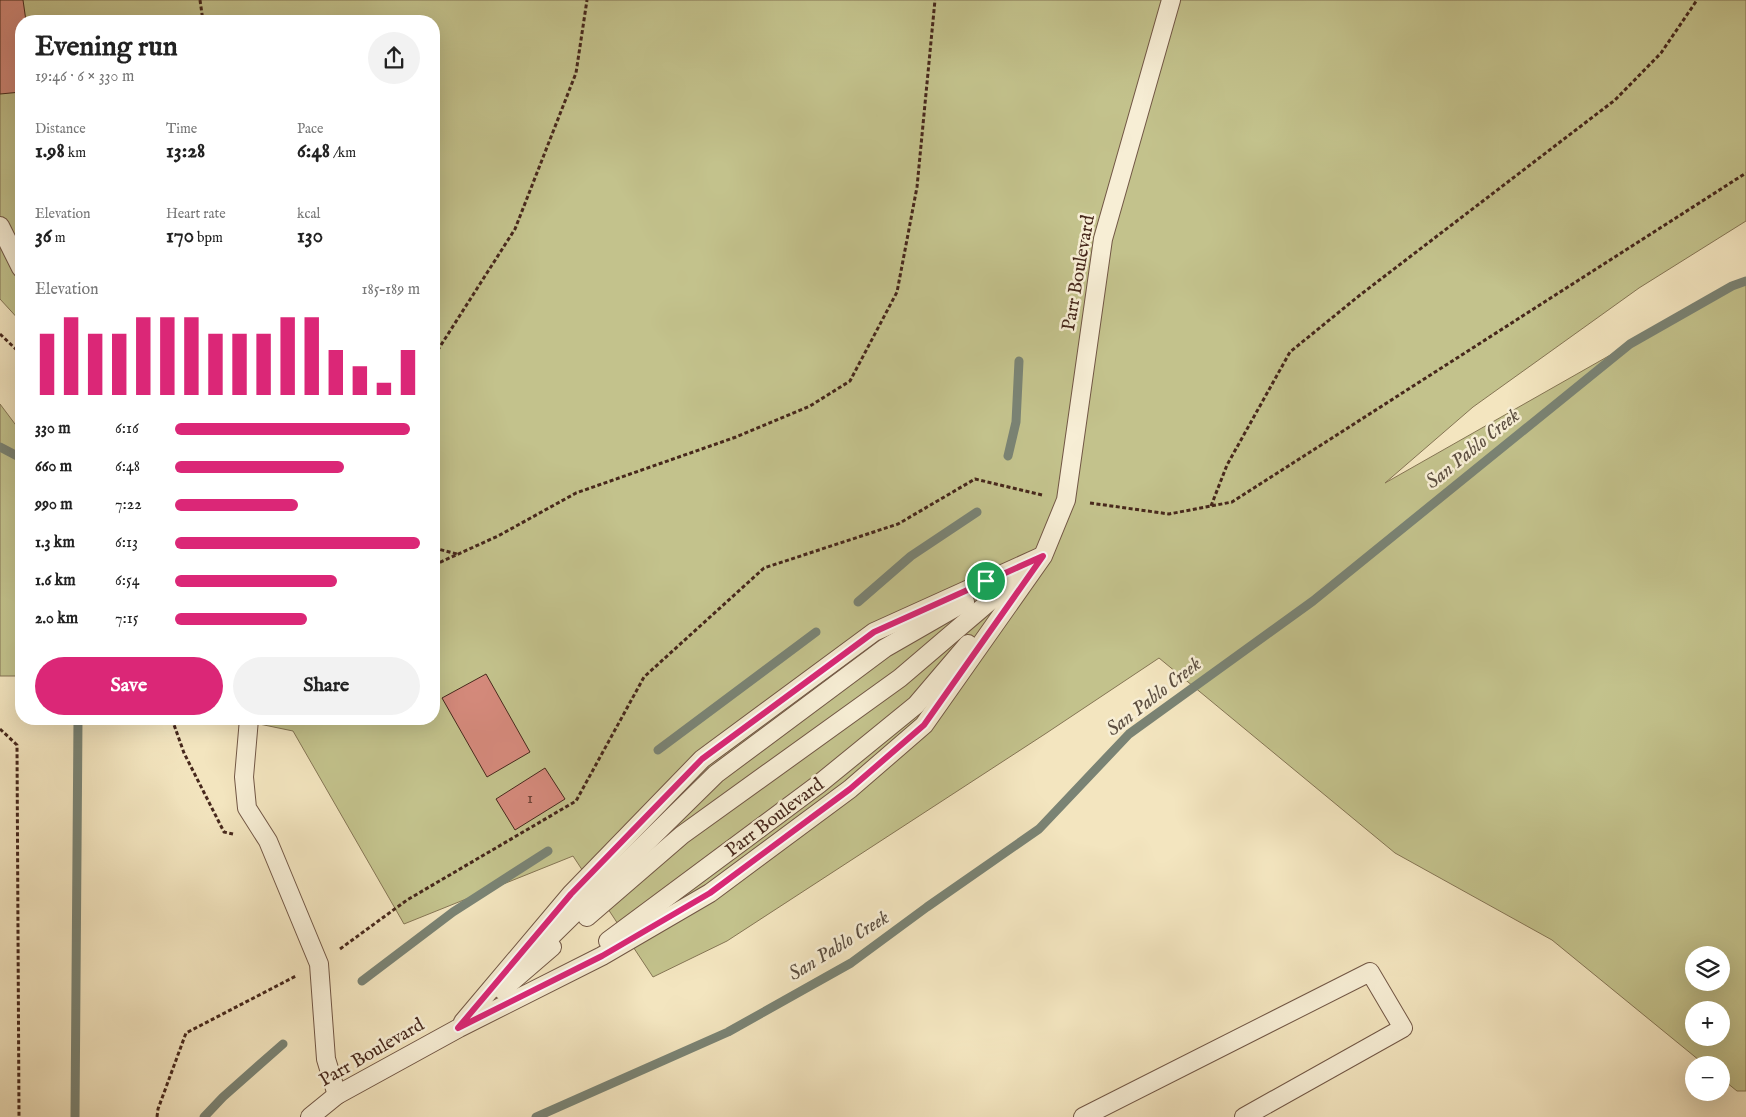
<!DOCTYPE html>
<meta charset="utf-8">
<style>
body{margin:0;font-family:"IM FELL English",serif;background:#f2f2f2;color:#222;height:100vh;display:flex;flex-direction:column;font-size:19px;white-space:nowrap}
*{box-sizing:border-box;margin:0}
p{font-size:16px;color:#767676}
.icon{flex:none;width:28px;height:28px;fill:none;stroke:currentColor;stroke-width:2;stroke-linecap:round;stroke-linejoin:round}
.map{position:relative;flex:1;overflow:hidden}
.details{position:absolute;left:15px;top:15px;width:425px;height:710px;display:flex;flex-direction:column;background:#fff;border-radius:20px;box-shadow:0 5px 20px #0002}
.details>*{flex:none}
.fabs{position:absolute;left:1685px;top:946px;display:grid;gap:10px}
.fabs a{display:grid;place-items:center;width:45px;height:45px;border-radius:50%;background:#fff;box-shadow:0 5px 20px #0002;font-size:25px}
.pin{position:absolute;display:grid;place-items:center;width:42px;height:42px;color:#fff;margin:-21px;border:2px solid #fff;border-radius:50%;box-shadow:0 1px 5px #0007}
.round{display:grid;place-items:center;flex:none;width:52px;height:52px;border-radius:26px;background:#f2f2f2}
.head{display:flex;align-items:center;justify-content:space-between;height:85px;padding:0 20px}
h1{font-size:28px;font-weight:700;line-height:38px}
.figures{display:grid;grid-template-columns:repeat(3,1fr);gap:8px;height:85px;padding:5px 20px}
.figures div{display:grid;align-content:center}
.figures b{font-size:21px;font-weight:700}
.figures small{font-size:14px;font-weight:400}
.figures p{font-size:14px}
.chart{height:140px;padding:10px 20px}
.chart p{display:flex;justify-content:space-between}
.chart svg{width:100%;height:90px;margin-top:5px;stroke:#db2777;stroke-width:6}
.primary-button{display:flex;gap:10px;margin-top:auto;padding:10px 20px}
.primary-button a{flex:1;height:58px;border-radius:30px;background:#db2777;color:#fff;font-size:20px;font-weight:700;line-height:58px;text-align:center}
.primary-button a+a{background:#f2f2f2;color:#222}
ul{padding:0 20px;list-style:none;font-size:16px}
li{display:grid;grid-template-columns:80px 60px 1fr;align-items:center;height:38px}
li i{height:12px;border-radius:6px;background:#db2777}
.map>svg:first-child{display:block}
</style>
<div class="map">
<svg width="1746" height="1117" viewBox="0 0 1746 1117">
<rect width="100%" height="100%" fill="#f3e5bf"/>
<filter id="stains"><feTurbulence type="fractalNoise" baseFrequency=".004" numOctaves="4"/><feColorMatrix values="0 0 0 0 .2 0 0 0 0 .09 0 0 0 0 .02 0 0 0 .5 -.17"/></filter>
<radialGradient id="worn" r=".72"><stop offset=".6" stop-color="#630" stop-opacity="0"/><stop offset="1" stop-color="#630" stop-opacity=".3"/></radialGradient>
<!-- green -->
<g fill="#c3c28c" stroke="#857554" fill-rule="evenodd">
<path d="M0,0H1746V221L1639,288L1473,407L1385,483L1746,278V1091H1737L1721,1078V1065H1705L1552,940L1395,853L1159,658L1045,734L727,941L653,977L573,856L404,924L293,731L235,719H434V21H21V322L0,299ZM1694,955H1721V982H1694ZM1694,1010H1721V1038H1694Z"/>
<polygon points="0,404 21,432 21,676 0,676"/>
</g>
<g fill="none" stroke-linecap="round" stroke-linejoin="round">
<!-- stream -->
<g stroke="#7a8374" stroke-width="9">
<polyline points="0,447 21,458"/>
<polyline points="1008,456 1016,422 1019,361"/>
<polyline points="858,602 911,556 977,512"/>
<polyline points="658,750 816,632"/>
<polyline points="362,981 453,912 548,851"/>
<polyline points="75,1117 78,719"/>
<polyline points="204,1117 223,1097 283,1044"/>
<polyline points="536,1117 728,1032 851,963 927,907 1039,829 1129,734 1313,601 1630,344 1732,286 1746,281"/>
</g>
</g>
<!-- building -->
<g fill="#d58a7c" stroke="#47281c">
<polygon points="0,0 23,0 26,21 21,21 21,92 0,94"/>
<polygon points="486,674 530,752 487,777 442,698"/>
<polygon points="545,768 565,799 515,830 496,799"/>
</g>
<g fill="none" stroke-linecap="round" stroke-linejoin="round">
<defs>
<g id="lane">
<polyline points="0,226 21,268"/>
<polyline points="249,719 244,777 247,808 268,841 319,964 326,1059 337,1095"/>
<polyline points="587,917 682,835 900,678 1023,573"/>
<polyline points="608,941 819,784 916,705 968,644"/>
<polyline points="537,950 716,774 885,648 965,602"/>
<polyline points="502,990 552,947"/>
<polyline points="463,1022 571,894 702,759 874,632 1042,556"/>
<polyline points="310,1117 337,1095 459,1028 602,956 710,893 850,789 924,725 1043,556 1066,500 1103,239 1171,0"/>
<polyline points="1083,1117 1370,972 1403,1028 1244,1117"/>
</g>
</defs>
<!-- lane casing -->
<use href="#lane" stroke="#725745" stroke-width="20"/>
<!-- path -->
<g stroke="#47281c" stroke-width="3" stroke-dasharray="4 2.5" stroke-linecap="butt">
<polyline points="200,0 203,21"/>
<polyline points="0,334 21,354"/>
<polyline points="434,356 515,229 576,73 587,0"/>
<polyline points="1090,503 1169,514 1232,502 1746,173"/>
<polyline points="1211,506 1227,465 1290,352 1360,295 1615,100 1661,53 1697,0"/>
<polyline points="434,548 457,554"/>
<polyline points="434,565 498,536 576,493 736,437 810,406 850,381 897,292 917,187 935,0"/>
<polyline points="172,719 184,753 224,832 233,834"/>
<polyline points="0,729 17,745 19,1117"/>
<polyline points="340,949 407,900 576,801 644,677 764,568 898,524 975,479 1042,495"/>
<polyline points="157,1117 158,1109 186,1033 296,976"/>
</g>
<!-- lane -->
<use href="#lane" stroke="#f7eed5" stroke-width="18"/>
</g>
<g fill="none" stroke-linecap="round" stroke-linejoin="round">
<defs>
<polygon id="route" points="1043,556 924,725 850,789 710,893 602,956 458,1028 571,894 702,759 874,632"/>
</defs>
<!-- route casing -->
<use href="#route" stroke="#fff" stroke-width="10"/>
<!-- route -->
<use href="#route" stroke="#db2777" stroke-width="6"/>
</g>
<g text-anchor="middle" dominant-baseline="central" stroke-width="5" stroke-linejoin="round" paint-order="stroke">
<!-- number labels -->
<g font-size="16" fill="#6a4034">
<text x="530" y="799">1</text>
</g>
<!-- street labels -->
<g font-size="19" fill="#47281c" stroke="#f7eed5">
<text transform="translate(1079 273) rotate(-80)">Parr Boulevard</text>
<text transform="translate(775 818) rotate(-37)">Parr Boulevard</text>
<text transform="translate(372 1053) rotate(-30)">Parr Boulevard</text>
</g>
<!-- water labels -->
<g font-size="20" font-style="italic" fill="#5c4e40" stroke="#f7eed5">
<text transform="translate(1473 449) rotate(-39)">San Pablo Creek</text>
<text transform="translate(1154 697) rotate(-38)">San Pablo Creek</text>
<text transform="translate(839 946) rotate(-32)">San Pablo Creek</text>
</g>
</g>
<rect width="100%" height="100%" filter="url(#stains)"/>
<rect width="100%" height="100%" fill="url(#worn)"/>
</svg>
<div class="fabs">
<a><svg class="icon" aria-label="layers" viewBox="0 0 24 24"><path d="M12 4l9 5-9 5-9-5zM3 14l9 5 9-5"/></svg></a>
<a>+</a>
<a>−</a>
</div>
<div class="pin" style="left:986px;top:581px;background:#1e9e55"><svg class="icon" aria-label="arrive" viewBox="0 0 24 24"><path d="M6 21V4h12l-3 4 3 4H6"/></svg></div>
<section class="details">
<div class="head"><div><h1>Evening run</h1><p>19:46 · 6 × 330 m</p></div><a class="round"><svg class="icon" aria-label="share" viewBox="0 0 24 24"><path d="M12 15V3M7 8l5-5 5 5M5 13v7h14v-7"/></svg></a></div>
<div class="figures">
<div><p>Distance</p><b>1.98<small> km</small></b></div>
<div><p>Time</p><b>13:28</b></div>
<div><p>Pace</p><b>6:48<small> /km</small></b></div>
</div>
<div class="figures">
<div><p>Elevation</p><b>36<small> m</small></b></div>
<div><p>Heart rate</p><b>170<small> bpm</small></b></div>
<div><p>kcal</p><b>130</b></div>
</div>
<div class="chart"><p><span>Elevation</span>185–189 m</p>
<svg viewBox="0 0 160 44" preserveAspectRatio="none"><path d="M5 44V14M15 44V6M25 44V14M35 44V14M45 44V6M55 44V6M65 44V6M75 44V14M85 44V14M95 44V14M105 44V6M115 44V6M125 44V22M135 44V30M145 44V38M155 44V22"/></svg>
</div>
<ul>
<li><b>330 m</b>6:16<i style="width:96%"></i></li>
<li><b>660 m</b>6:48<i style="width:69%"></i></li>
<li><b>990 m</b>7:22<i style="width:50%"></i></li>
<li><b>1.3 km</b>6:13<i style="width:100%"></i></li>
<li><b>1.6 km</b>6:54<i style="width:66%"></i></li>
<li><b>2.0 km</b>7:15<i style="width:54%"></i></li>
</ul>
<div class="primary-button"><a>Save</a><a>Share</a></div>
</section>
</div>
